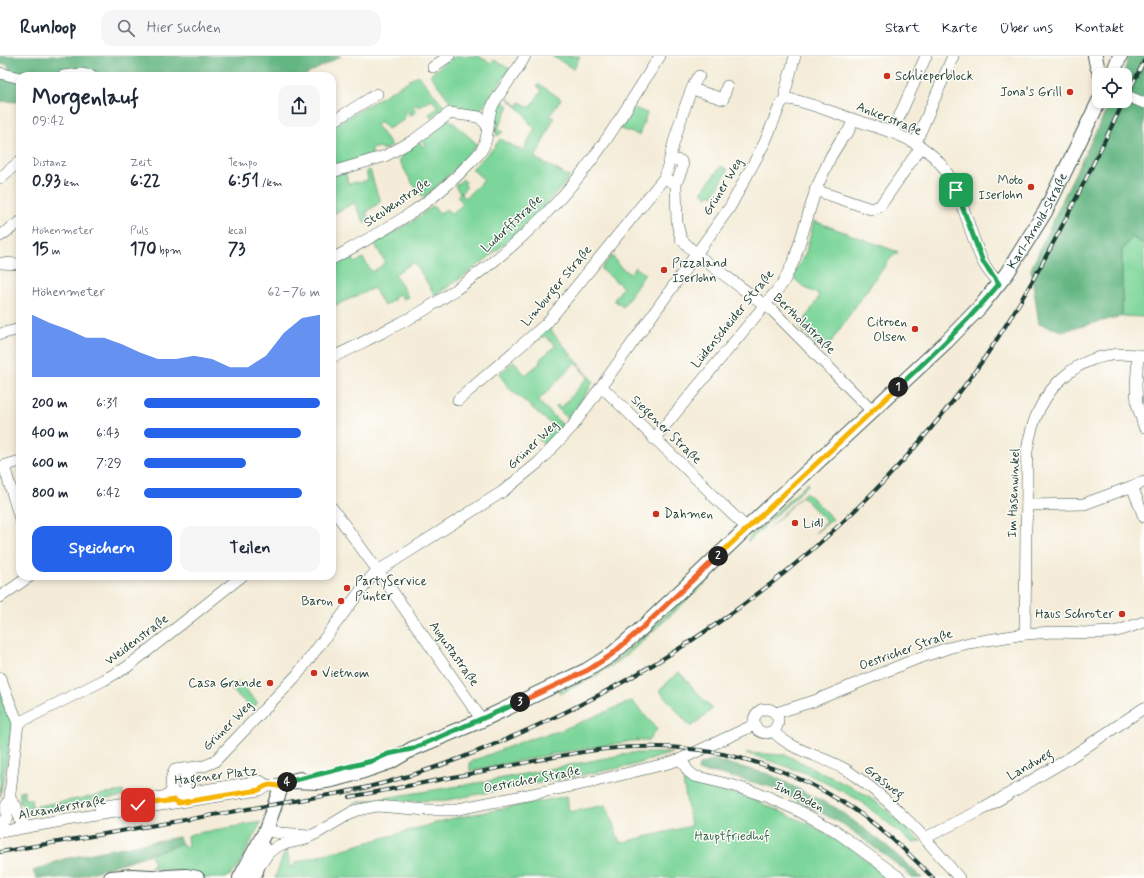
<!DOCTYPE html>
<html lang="de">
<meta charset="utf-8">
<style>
body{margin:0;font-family:Mynerve,sans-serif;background:#f6f6f7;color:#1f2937;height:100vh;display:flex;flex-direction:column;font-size:15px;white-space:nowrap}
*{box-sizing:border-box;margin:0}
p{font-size:13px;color:#747a83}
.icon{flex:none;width:22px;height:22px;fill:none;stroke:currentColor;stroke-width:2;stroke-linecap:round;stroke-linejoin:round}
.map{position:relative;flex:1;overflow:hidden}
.drawer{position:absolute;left:16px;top:16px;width:320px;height:508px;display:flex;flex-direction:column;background:#fff;border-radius:12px;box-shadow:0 2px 6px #0003}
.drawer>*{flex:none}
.controls{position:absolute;left:1092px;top:12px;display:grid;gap:8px}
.controls a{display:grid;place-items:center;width:40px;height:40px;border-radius:8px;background:#fff;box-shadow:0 2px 6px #0003;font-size:20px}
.pin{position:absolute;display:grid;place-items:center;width:34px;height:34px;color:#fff;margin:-17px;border-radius:8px;box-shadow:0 2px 6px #0006}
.km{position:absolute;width:20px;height:20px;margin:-10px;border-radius:50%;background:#222;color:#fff;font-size:11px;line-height:20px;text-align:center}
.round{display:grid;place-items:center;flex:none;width:42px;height:42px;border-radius:12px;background:#f6f6f7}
.headline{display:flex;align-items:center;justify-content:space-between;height:68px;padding:0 16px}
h1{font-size:22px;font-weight:700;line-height:30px}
.figures{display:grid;grid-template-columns:repeat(3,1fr);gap:6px;height:68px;padding:4px 16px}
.figures div{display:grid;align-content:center}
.figures b{font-size:17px;font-weight:700}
.figures small{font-size:11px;font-weight:400}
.figures p{font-size:11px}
.chart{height:112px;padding:8px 16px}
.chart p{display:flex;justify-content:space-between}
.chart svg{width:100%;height:72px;margin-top:4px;fill:#2563eb;opacity:.7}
.primary-button{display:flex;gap:8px;margin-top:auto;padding:8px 16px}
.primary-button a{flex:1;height:46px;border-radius:12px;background:#2563eb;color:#fff;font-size:16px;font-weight:700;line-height:46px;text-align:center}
.primary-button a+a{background:#f6f6f7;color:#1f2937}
ul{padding:0 16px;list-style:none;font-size:13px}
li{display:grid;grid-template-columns:64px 48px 1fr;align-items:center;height:30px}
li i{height:10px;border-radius:5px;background:#2563eb}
header{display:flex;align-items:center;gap:24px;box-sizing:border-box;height:56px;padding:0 20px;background:#fff;border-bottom:1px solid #e0e1e3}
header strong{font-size:19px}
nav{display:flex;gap:22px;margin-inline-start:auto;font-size:14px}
.search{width:280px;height:36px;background:#f6f6f7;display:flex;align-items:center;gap:10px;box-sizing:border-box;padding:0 14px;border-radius:12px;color:#747a83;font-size:15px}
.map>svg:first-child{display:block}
</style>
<header>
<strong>Runloop</strong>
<div class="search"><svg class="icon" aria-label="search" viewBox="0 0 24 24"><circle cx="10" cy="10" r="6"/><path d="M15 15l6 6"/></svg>Hier suchen</div>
<nav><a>Start</a><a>Karte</a><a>Über uns</a><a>Kontakt</a></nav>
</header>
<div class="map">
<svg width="1144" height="822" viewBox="0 0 1144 822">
<rect width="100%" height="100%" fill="#fdfcf7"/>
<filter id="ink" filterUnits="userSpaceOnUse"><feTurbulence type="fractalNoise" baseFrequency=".025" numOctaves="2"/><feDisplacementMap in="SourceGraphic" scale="8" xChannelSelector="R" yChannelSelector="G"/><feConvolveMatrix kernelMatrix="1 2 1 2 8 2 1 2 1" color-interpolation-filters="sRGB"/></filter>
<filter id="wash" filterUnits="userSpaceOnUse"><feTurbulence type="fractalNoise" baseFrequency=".012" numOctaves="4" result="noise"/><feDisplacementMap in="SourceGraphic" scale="16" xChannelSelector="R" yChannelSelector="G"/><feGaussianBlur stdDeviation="0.9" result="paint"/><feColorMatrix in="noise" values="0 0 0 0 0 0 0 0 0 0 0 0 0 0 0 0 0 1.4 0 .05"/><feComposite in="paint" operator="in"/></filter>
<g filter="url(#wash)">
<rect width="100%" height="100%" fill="#f4ecd8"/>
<!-- green -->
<g fill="#7bd59a" stroke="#4d8967">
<polygon points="456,0 478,0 491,7 494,4 510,13 478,57 456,53 430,19 450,2 451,3"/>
<polygon points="552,0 580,0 574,13"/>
<polygon points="418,19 445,51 432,63 429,58 438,52 432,43 418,51 417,48 413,50 416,56 410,60 407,53 404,54 406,60 403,62 404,64 388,73 381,65 376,69 392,90 382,94 380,91 371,93 373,98 332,112 332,71"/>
<path d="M539,28L561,43L550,60L554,62L535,102L570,121C531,167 486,208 435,239L414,206L395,218L408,241L403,243L400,238L394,241L395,243L384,250L374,232L332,251V210L352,200L355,207L363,202L372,216L383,209V207L385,206L374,187L412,166L433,150L440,158L446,153L452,158L463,148L457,140L460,137L455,130L463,123L466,126L464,129L467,131L461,137L465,142L484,124L472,113L495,90L500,83L523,95L535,72L530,68L525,58L506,41L518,50L520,46L530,52L542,34L537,30Z"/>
<path d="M502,45L509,50L498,72L503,76L497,80C495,74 495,68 496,61L498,60V54Z"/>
<polygon points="634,52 647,57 639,79 620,73"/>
<polygon points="448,62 477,88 477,89 452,116 424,142 412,127 399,104 403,101 401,96 419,85 423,91 426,89 422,83"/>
<polygon points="721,110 728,114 713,140 710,138 708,141 701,136"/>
<polygon points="370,114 377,137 381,145 366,157 369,164 365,167 354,147 333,158 332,120 345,116 349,128 356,126 358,127 368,124 366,115"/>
<polygon points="814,165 898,196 890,203 859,245 824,296 800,272 820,239 805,232 792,221 806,196"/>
<polygon points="1132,181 1144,189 1144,261 1122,260 1122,194"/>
<polygon points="612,199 619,210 630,218 635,211 645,218 623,251 614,244 623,231 601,213"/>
<polygon points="548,271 580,309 579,310 575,307 538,345 563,369 544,389 538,383 552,369 509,332 499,318 514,305 525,319 539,308 541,302 555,291 553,285 551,286 546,280 538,284 535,283"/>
<polygon points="581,311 593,325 588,335 568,363 556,351 557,349 561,352 588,321 580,312"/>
<polygon points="808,427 809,428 748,486 748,482"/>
<polygon points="806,436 833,463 815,477 827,466 802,440 768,473"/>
<polygon points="708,520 712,521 627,599 594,621 560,638 558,635 594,619 621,600"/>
<polygon points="679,616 712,653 691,671 659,634"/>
<polygon points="238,626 258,647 252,653 231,633"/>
<polygon points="0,627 14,662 0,741"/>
<polygon points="632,645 657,673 649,684 632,685 553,698 470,715 470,706 526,684 559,675"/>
<polygon points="631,697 672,697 630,710 447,744 354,747 483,726"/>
<polygon points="746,697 786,699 863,737 884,752 921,786 913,787 859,744 806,717"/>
<polygon points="683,725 747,741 811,769 856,796 889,822 275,822 283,800 287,795 291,811 295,810 294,807 450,763 567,740 569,756 606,749 620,787 691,770"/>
<polygon points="24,734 24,743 31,743 32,751 123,735 124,740 34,755 26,753 20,747 20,735"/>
<polygon points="261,766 237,812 234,816 226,822 207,822 171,814 151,812 151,810 154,809 151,798 182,788 188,792 187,780 192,778"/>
</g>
<!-- forest -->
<g fill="#64b682" stroke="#427a5b">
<path d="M0,0H341L304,20H101C88,9 73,13 58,16C49,18 39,19 30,19C22,19 15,16 8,14L9,10L3,7L2,9L0,8Z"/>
<polygon points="1129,0 1144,0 1144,189 1132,181 1122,194 1122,260 1063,275 1039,268 1031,213 1070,128 1111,45 1125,45 1125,19 1123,19"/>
<polygon points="0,22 20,25 20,46 0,45"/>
<polygon points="713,704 769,718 836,752 887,790 922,822 912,822 902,812 843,768 768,730 716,717 698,715 699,709"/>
<polygon points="179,781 182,788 75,822 36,822 33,815 64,803 107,794"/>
</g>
</g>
<g filter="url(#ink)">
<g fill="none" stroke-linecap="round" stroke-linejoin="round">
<defs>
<g id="minor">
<polyline points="433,11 449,0"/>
<polyline points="0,17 20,22"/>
<polyline points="63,20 81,18 92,20"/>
<polyline points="692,33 723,43 727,30"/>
<polyline points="1125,39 1144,47"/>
<path d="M785,43C797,42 835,57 849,62C875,71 905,78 927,95C962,121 965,170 983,206C987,214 993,221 999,228"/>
<polyline points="332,66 377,38"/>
<polyline points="892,77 926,0"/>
<polyline points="915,88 953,0"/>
<path d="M670,103C672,90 691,27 699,20"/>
<polyline points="332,116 385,100 414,84 450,57 479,61 488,70"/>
<polyline points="0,122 20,105"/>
<polyline points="676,128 683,110 681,105 670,103 664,122 676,128 677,167 681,183 697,199 773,255 872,355"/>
<polyline points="815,134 871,153 880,150 921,91"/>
<polyline points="0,180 20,166"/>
<path d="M332,203C379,177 424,154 462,115C468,108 476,102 481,95C490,82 486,65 492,51C500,34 516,18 525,0"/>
<polyline points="0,207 20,208"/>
<polyline points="0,278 20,273"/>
<polyline points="1138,299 1136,330 1137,348 1144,371"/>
<path d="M332,301C350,294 364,285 381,277C396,269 412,262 426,253C483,218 535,174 577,123C608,85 633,41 660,0"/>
<polyline points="602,331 710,436"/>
<polyline points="458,344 546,268 664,122"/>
<polyline points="654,383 783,227 795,202 816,133 831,100 842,82 848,76 854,64"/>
<polyline points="4,410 20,463"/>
<polyline points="0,411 20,405"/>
<polyline points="1132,430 1144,461"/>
<polyline points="712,439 747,472"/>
<polyline points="1027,449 1084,448 1144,426"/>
<polyline points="332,452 381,519 482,664"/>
<polyline points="0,541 30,520"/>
<path d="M1025,578C1025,542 1026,507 1026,471C1027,454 1027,436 1027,419C1027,411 1026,403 1027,395C1036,333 1079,289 1144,300"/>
<polyline points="0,622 18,667 10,737 10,743 6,750 7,762 0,768"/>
<circle cx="766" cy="665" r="12"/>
<polyline points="776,657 814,645 916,603 948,592 969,587 1025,578 1053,576 1092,577 1112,576 1121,574 1144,566"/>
<polyline points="18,667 104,624 127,611 242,520"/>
<path d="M773,675C792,696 825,700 848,715C893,745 925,781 959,822"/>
<polyline points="681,703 688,715 694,720 731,729 766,740 795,753 834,774 900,822"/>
<path d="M168,740L172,734C171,726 170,721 175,714L204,710L214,706L297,619L371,521L378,515L502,436L538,407L572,371L730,151L765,86L781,47L785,43V36L795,0"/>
<path d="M182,742L186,738C185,725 182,721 193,712"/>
<polyline points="10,743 16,750 19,763 23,765"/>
<polyline points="100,751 260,725 266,729"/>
<polyline points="266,774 280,777 309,779"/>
<path d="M0,776L89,760L259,734C267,728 272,728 281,731"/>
<polyline points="925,782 983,753 1068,703 1144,652"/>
<polyline points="261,808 269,796 280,789 302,784 317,777 354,755 377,750 427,754 453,754 596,725 665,708 681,703 754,669"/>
</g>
<g id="major">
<polyline points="1095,0 1097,10 1101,19"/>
<polyline points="1112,19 1120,0"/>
<path id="s1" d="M291,725L319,726L332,724L358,717L390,706L412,693L482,664L587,614L611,599L642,572L747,472L946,286L980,251L1007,217L1045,156L1099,45"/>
<polyline points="166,821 186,820 197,822"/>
<polyline points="111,822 132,820 169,822"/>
<polyline points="240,822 266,774 281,731 284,727 300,723"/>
<polyline points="252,822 256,815 263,792"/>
</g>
</defs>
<!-- minor casing -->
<use href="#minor" stroke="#3f574d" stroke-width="12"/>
<!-- major casing -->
<use href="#major" stroke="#3f574d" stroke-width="16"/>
<!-- minor -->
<use href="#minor" stroke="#fff" stroke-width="11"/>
<!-- major -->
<use href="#major" stroke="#fff" stroke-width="14"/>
<defs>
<g id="rail">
<polyline points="1125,44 1144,5"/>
<path d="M349,741C401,732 452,721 504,711C548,702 592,692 637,691C710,688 783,708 844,747C877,767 906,794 933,822"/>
<path d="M0,796L340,737C409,724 473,699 536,670C714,589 871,465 983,304C1039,223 1081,133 1124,45"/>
</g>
</defs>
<!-- rail casing -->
<use href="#rail" stroke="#1f3d34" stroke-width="4"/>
<!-- rail -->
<use href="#rail" stroke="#fdfcf7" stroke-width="2.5" stroke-dasharray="8" stroke-linecap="butt"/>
</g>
</g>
<g fill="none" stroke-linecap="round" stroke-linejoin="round" filter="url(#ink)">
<defs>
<path id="split-1" d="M898,331C934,298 968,265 999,228L983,206L956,134"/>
<polyline id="split-2" points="718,500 898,331"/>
<polyline id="split-3" points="520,646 588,614 611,599 642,572 718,500"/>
<polyline id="split-4" points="287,726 372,705 388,698 412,693 520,646"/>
<path id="split-5" d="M138,749L175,744L178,747L259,734C267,728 272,728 281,731L284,727L287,726"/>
</defs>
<!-- split-1 casing -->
<use href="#split-1" stroke="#fff" stroke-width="8"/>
<!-- split-2 casing -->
<use href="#split-2" stroke="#fff" stroke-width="8"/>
<!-- split-3 casing -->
<use href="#split-3" stroke="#fff" stroke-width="8"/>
<!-- split-4 casing -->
<use href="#split-4" stroke="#fff" stroke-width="8"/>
<!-- split-5 casing -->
<use href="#split-5" stroke="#fff" stroke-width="8"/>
<!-- split-1 -->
<use href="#split-1" stroke="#22a559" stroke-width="5"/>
<!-- split-2 -->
<use href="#split-2" stroke="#f5b400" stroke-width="5"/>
<!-- split-3 -->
<use href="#split-3" stroke="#f0652b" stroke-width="5"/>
<!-- split-4 -->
<use href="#split-4" stroke="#22a559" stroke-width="5"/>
<!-- split-5 -->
<use href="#split-5" stroke="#f5b400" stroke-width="5"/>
</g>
<!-- markers -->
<g fill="#c8321e" stroke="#fdfcf7" stroke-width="1.5">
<circle cx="887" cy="20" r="4"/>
<circle cx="1070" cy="36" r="4"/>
<circle cx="1031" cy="131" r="4"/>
<circle cx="664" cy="214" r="4"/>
<circle cx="915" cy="273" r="4"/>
<circle cx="656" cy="458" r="4"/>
<circle cx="795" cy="467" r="4"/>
<circle cx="347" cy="532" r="4"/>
<circle cx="341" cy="545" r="4"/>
<circle cx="1122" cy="558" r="4"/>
<circle cx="314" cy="617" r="4"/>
<circle cx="270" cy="627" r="4"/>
</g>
<g text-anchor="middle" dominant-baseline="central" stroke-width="3" stroke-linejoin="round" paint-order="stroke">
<!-- poi labels -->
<g font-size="13" fill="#1f3d34" stroke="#fdfcf7" text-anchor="start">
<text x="895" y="20">Schlieperblock</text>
<text x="1062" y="36" text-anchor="end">Jona's Grill</text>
<text x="1023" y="124" text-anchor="end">Moto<tspan x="1023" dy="15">Iserlohn</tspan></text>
<text x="672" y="207">Pizzaland<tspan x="672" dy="15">Iserlohn</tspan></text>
<text x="907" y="266" text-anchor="end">Citroen<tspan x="907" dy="15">Olsen</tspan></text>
<text x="664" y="458">Dahmen</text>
<text x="803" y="467">Lidl</text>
<text x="355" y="525">PartyService<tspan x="355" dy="15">Pünter</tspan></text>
<text x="333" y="545" text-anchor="end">Baron</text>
<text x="1114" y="558" text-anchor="end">Haus Schroter</text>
<text x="322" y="617">Vietnom</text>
<text x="262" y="627" text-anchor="end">Casa Grande</text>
</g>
<!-- street labels -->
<g font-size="13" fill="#1f3d34" stroke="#fdfcf7">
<text transform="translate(889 63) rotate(22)">Ankerstraße</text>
<text transform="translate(723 131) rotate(-59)">Grüner Weg</text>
<text transform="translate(397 147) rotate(-34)">Steubenstraße</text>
<text stroke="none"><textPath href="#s1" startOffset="959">Karl-Arnold-Straße</textPath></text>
<text transform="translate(512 168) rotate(-43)">Ludorffstraße</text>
<text transform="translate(557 230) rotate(-50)">Limburger Straße</text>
<text transform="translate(733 263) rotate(-51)">Lüdenscheider Straße</text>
<text transform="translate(804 268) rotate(44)">Bertholdstraße</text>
<text transform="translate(666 374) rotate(44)">Siegener Straße</text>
<text transform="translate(533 389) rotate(-44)">Grüner Weg</text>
<text transform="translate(1014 437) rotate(-88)">Im Hasenwinkel</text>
<text transform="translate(137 584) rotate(-37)">Weidenstraße</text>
<text transform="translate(906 594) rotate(-20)">Oestricher Straße</text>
<text transform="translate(454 598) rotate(55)">Augustastraße</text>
<text transform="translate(228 670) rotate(-45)">Grüner Weg</text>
<text transform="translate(1030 709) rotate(-30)">Landweg</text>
<text transform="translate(216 720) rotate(-7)">Hagener Platz</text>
<text transform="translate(532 724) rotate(-11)">Oestricher Straße</text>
<text transform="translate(884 726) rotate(38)">Grasweg</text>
<text transform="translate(799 741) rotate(26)">Im Boden</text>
<text transform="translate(62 752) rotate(-10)">Alexanderstraße</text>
</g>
<!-- park labels -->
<g font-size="13" fill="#36634e" stroke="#fdfcf7">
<text x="732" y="780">Hauptfriedhof</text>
</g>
</g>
</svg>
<div class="controls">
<a><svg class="icon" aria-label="locate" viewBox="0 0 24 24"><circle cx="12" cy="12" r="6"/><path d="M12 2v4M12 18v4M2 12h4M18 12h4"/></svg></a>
</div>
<div class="pin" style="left:956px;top:134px;background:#1e9e55"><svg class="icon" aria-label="arrive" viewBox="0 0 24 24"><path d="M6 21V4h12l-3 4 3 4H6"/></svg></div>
<div class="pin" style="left:138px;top:749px;background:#d93025"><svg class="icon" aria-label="check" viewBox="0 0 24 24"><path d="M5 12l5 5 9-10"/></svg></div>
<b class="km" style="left:898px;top:331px">1</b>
<b class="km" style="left:718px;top:500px">2</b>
<b class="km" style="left:520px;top:646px">3</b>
<b class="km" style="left:287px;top:726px">4</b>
<section class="drawer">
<div class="headline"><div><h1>Morgenlauf</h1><p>09:42</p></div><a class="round"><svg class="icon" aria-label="share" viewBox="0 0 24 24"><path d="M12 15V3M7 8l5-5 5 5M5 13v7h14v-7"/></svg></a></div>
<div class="figures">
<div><p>Distanz</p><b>0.93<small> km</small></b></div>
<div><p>Zeit</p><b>6:22</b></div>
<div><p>Tempo</p><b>6:51<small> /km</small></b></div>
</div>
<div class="figures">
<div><p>Höhenmeter</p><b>15<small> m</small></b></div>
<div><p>Puls</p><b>170<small> bpm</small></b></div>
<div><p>kcal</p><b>73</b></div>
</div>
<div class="chart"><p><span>Höhenmeter</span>62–76 m</p>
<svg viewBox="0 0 160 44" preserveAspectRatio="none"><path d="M0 44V6L10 11L20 15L30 20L40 20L50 24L60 29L70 33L80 33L90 31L100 33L110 38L120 38L130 31L140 17L150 8L160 6V44z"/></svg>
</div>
<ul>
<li><b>200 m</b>6:31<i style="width:100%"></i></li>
<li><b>400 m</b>6:43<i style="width:89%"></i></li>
<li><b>600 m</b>7:29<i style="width:58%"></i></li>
<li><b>800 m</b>6:42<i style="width:90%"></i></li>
</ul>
<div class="primary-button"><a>Speichern</a><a>Teilen</a></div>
</section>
</div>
